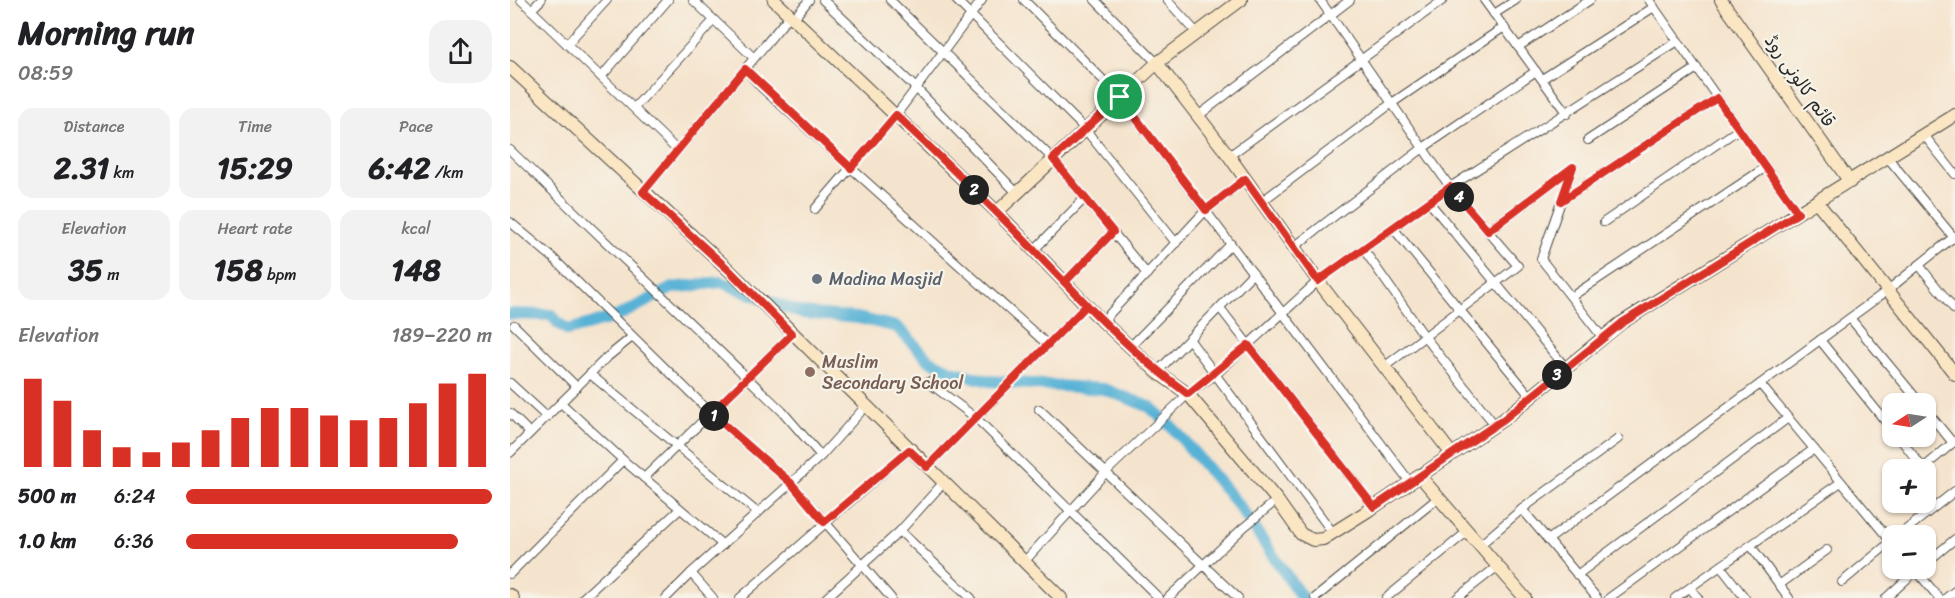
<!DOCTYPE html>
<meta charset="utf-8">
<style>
body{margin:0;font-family:Sriracha,"Playpen Sans Arabic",sans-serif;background:#f2f2f2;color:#202124;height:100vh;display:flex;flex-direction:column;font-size:22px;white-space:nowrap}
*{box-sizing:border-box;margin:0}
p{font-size:20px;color:#757577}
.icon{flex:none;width:33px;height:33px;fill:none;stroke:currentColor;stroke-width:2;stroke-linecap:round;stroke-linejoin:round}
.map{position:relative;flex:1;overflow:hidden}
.side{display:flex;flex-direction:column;background:#fff;width:510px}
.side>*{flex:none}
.needle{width:39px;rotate:258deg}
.controls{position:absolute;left:1372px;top:393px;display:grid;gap:12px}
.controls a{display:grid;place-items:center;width:54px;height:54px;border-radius:12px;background:#fff;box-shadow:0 2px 4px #0004;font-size:30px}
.pin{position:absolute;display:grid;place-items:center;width:51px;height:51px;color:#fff;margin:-26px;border:3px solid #fff;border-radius:50%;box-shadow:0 2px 6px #0007}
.km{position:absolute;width:30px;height:30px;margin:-15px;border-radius:50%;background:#222;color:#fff;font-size:16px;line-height:30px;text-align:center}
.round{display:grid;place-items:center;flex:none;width:63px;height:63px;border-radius:18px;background:#f2f2f2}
.head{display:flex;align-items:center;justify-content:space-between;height:102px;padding:0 18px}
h1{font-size:33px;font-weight:700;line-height:45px}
.stats{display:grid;grid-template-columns:repeat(3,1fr);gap:9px;height:102px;padding:6px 18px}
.stats div{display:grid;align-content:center;border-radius:15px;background:#f2f2f2;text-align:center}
.stats b{font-size:30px;font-weight:700}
.stats small{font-size:16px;font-weight:400}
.stats p{font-size:16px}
.chart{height:168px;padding:12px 18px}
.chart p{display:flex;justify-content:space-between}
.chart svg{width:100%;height:108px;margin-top:6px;stroke:#d93025;stroke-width:6}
ul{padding:0 18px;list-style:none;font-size:20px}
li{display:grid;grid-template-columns:96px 72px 1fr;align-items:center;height:45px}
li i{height:15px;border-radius:8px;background:#d93025}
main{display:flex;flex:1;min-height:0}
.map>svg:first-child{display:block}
</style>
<main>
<section class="side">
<div class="head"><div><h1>Morning run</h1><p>08:59</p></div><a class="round"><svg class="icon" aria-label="share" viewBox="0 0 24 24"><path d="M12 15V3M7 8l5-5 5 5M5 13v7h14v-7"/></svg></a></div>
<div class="stats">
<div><p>Distance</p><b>2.31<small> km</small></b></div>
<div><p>Time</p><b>15:29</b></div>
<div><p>Pace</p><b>6:42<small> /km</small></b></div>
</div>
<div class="stats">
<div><p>Elevation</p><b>35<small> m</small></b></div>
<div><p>Heart rate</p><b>158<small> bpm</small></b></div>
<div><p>kcal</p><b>148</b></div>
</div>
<div class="chart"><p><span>Elevation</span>189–220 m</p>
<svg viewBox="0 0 160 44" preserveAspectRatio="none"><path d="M5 44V8M15 44V17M25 44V29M35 44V36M45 44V38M55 44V34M65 44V29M75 44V24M85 44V20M95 44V20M105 44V23M115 44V25M125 44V24M135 44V18M145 44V10M155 44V6"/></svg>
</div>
<ul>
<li><b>500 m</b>6:24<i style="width:100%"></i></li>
<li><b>1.0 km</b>6:36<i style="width:89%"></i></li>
</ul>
</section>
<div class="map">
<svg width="1445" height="598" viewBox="0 0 1445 598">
<rect width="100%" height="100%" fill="#f7f3e8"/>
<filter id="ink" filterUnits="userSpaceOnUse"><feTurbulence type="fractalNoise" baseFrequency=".0167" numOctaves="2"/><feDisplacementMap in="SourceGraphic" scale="12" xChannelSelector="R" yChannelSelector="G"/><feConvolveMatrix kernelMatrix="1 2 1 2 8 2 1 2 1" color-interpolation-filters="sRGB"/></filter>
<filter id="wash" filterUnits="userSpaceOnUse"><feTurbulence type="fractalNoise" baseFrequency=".008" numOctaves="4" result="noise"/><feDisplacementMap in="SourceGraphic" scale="24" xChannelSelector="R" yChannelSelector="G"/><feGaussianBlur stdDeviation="1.35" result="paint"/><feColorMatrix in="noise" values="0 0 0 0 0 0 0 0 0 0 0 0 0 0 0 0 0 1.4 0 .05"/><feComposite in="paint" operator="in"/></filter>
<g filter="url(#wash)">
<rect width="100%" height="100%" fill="#f5e4cd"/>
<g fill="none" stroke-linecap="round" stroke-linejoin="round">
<!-- canal -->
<polyline stroke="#59b2d6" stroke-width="12" points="0,314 42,315 48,323 58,330 106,317 162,288 211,282 291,313 348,318 387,327 419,360 441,371 479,381 594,389 640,407 663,428 729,506 792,598"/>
</g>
</g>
<g filter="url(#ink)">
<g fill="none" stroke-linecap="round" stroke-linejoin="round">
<defs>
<g id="street">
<polyline points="11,0 167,150"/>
<polyline points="183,0 244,58"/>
<polyline points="313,0 406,88 507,193"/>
<polyline points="380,0 543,159 637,274"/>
<polyline points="446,0 575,129 666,243"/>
<polyline points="514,0 610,97 900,482"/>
<polyline points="585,0 647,63"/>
<polyline points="657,0 687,33"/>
<polyline points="810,0 940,187 1008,266 874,367"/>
<polyline points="974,0 1057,114"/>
<polyline points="1139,0 1288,213"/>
<polyline points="21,10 31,0"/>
<polyline points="984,14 1006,0"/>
<polyline points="284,18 299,0"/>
<polyline points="57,44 97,0"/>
<polyline points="1008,47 1080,0"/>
<polyline points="235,69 251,87 538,345"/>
<polyline points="91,77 158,0"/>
<polyline points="1032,79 1144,7"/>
<polyline points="124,108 204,20"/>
<polyline points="688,116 840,0"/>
<polyline points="1414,135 1445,174"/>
<polyline points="1078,140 1187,68"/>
<polyline points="0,150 272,411 311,456"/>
<polyline points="719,156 933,0"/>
<polyline points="1378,158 1445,239"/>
<polyline points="133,192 280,15"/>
<polyline points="1051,201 1207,98"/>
<polyline points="751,202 882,103 994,27"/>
<polyline points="919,202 1056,368"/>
<polyline points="305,209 386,115 472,0"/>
<polyline points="0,222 42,257 201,413 281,483 381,598"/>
<polyline points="1094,222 1229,129"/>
<polyline points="883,228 1021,397"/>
<polyline points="978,231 1063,167 1031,259 1093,338"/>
<polyline points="784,247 913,148 1026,71"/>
<polyline points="524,250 575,198"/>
<polyline points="854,250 915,337 985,425"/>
<polyline points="1409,265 1445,310"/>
<polyline points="555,282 603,232"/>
<polyline points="1061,297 1256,167"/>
<polyline points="710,308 864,507"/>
<polyline points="1340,318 1411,404"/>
<polyline points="593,321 696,210 735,179"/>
<polyline points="4,325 67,387"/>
<polyline points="679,339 823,533"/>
<polyline points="1310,340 1383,431"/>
<polyline points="620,347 721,244"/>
<polyline points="647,372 743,273"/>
<polyline points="80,374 248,513"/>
<polyline points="418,382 466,418 649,598"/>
<polyline points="0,383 37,417"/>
<polyline points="1250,384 1383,544"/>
<polyline points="51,403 113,460"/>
<polyline points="529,409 728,598"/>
<polyline points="1416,410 1443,443"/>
<polyline points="0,413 20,433"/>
<polyline points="1388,436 1413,468"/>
<polyline points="0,453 95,359 122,337"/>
<polyline points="417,467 577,305"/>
<polyline points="1411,470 1445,441"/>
<polyline points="134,478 282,334"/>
<polyline points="433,483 390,531 461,598"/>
<polyline points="1012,509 1108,439"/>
<polyline points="1388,536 1445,491"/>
<polyline points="1038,540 1378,290 1445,236"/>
<polyline points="970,545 1012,509 1087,598"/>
<polyline points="1241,546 1279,598"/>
<polyline points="514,562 597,471 678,394 706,374 808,281 940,187 1168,41"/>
<polyline points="1416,563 1445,539"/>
<polyline points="1211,567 1235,598"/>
<polyline points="1404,568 1429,598"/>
<polyline points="0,574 113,460 213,545"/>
<polyline points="1067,575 1278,418"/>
<polyline points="1332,582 1383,540"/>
<polyline points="1269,585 1317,550"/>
<polyline points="1180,588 1188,598"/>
<polyline points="73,598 170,509"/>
<polyline points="156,598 181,573"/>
<polyline points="203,598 181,573 311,456 355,407"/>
<polyline points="230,598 399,450"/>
<polyline points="316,598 390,531"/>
<polyline points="658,598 733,528 767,500"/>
<polyline points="805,598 928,498"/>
<polyline points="876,598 958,531"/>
<polyline points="947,598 988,566"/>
<polyline points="1099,598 1304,449"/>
<polyline points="1165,598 1331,482"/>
<polyline points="1376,598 1409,568"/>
<polyline points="1436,598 1445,591"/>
</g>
<g id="secondary">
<polyline points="264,0 487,212 588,317 647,372 678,394 767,500 791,534 803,540 813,539 864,507 994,419 1111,323 1445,115"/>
<polyline points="1211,0 1340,182"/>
<polyline points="647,63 719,156 808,281 941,453"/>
<polyline points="0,67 219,270 551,598"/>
<polyline points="1307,202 1445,374"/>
<polyline points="487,212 647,63 731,0"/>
<polyline points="909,475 1015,598"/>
<polyline points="0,595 3,598"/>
</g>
</defs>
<!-- street casing -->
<use href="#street" stroke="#494743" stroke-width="10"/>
<!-- secondary casing -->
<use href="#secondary" stroke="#494743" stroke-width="14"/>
<!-- street -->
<use href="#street" stroke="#fff" stroke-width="8"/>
<!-- secondary -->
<use href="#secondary" stroke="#fbe6c4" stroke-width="12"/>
</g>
</g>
<g fill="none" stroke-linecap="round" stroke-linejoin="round" filter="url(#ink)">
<defs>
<path id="route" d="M610,97L543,159L603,232L555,282L577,305L417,467L399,450L314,522L281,483L201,413L282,334L219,270L133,192L235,69L341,168L386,115C429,156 472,196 513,239C565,293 617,350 678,394L738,345L864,507L994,419L1112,323L1288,213L1207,98L1051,201L1063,167L978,231L940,187L808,281L735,179L696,210L610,97"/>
</defs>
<!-- route casing -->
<use href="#route" stroke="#fff" stroke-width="12"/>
<!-- route -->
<use href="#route" stroke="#d93025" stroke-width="8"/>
</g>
<!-- markers -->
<circle fill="#6b7280" stroke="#f7f3e8" stroke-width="2" cx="307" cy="279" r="6"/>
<circle fill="#8d6e63" stroke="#f7f3e8" stroke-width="2" cx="300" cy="372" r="6"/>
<g text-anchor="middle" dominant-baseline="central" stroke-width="4.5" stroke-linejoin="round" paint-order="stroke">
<!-- street labels -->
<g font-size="18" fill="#2b2b2b" stroke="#f7f3e8">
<text transform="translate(1290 81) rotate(55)">قائم کالونی روڈ</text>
</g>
<!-- worship labels -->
<g font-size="18" fill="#5b616d" stroke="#f7f3e8" text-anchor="start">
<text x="319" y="279">Madina Masjid</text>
</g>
<!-- education labels -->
<g font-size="18" fill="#785e54" stroke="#f7f3e8" text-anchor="start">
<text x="312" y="362">Muslim<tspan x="312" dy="21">Secondary School</tspan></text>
</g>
</g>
</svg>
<div class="controls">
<a><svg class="needle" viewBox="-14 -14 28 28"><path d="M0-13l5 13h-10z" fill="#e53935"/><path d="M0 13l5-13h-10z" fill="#757577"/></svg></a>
<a>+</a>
<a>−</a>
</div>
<div class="pin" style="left:610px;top:97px;background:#1e9e55"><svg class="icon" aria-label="arrive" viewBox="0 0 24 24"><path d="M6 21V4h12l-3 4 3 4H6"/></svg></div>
<b class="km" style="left:204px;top:416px">1</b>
<b class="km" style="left:464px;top:190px">2</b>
<b class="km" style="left:1047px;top:375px">3</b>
<b class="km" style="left:949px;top:197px">4</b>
</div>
</main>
